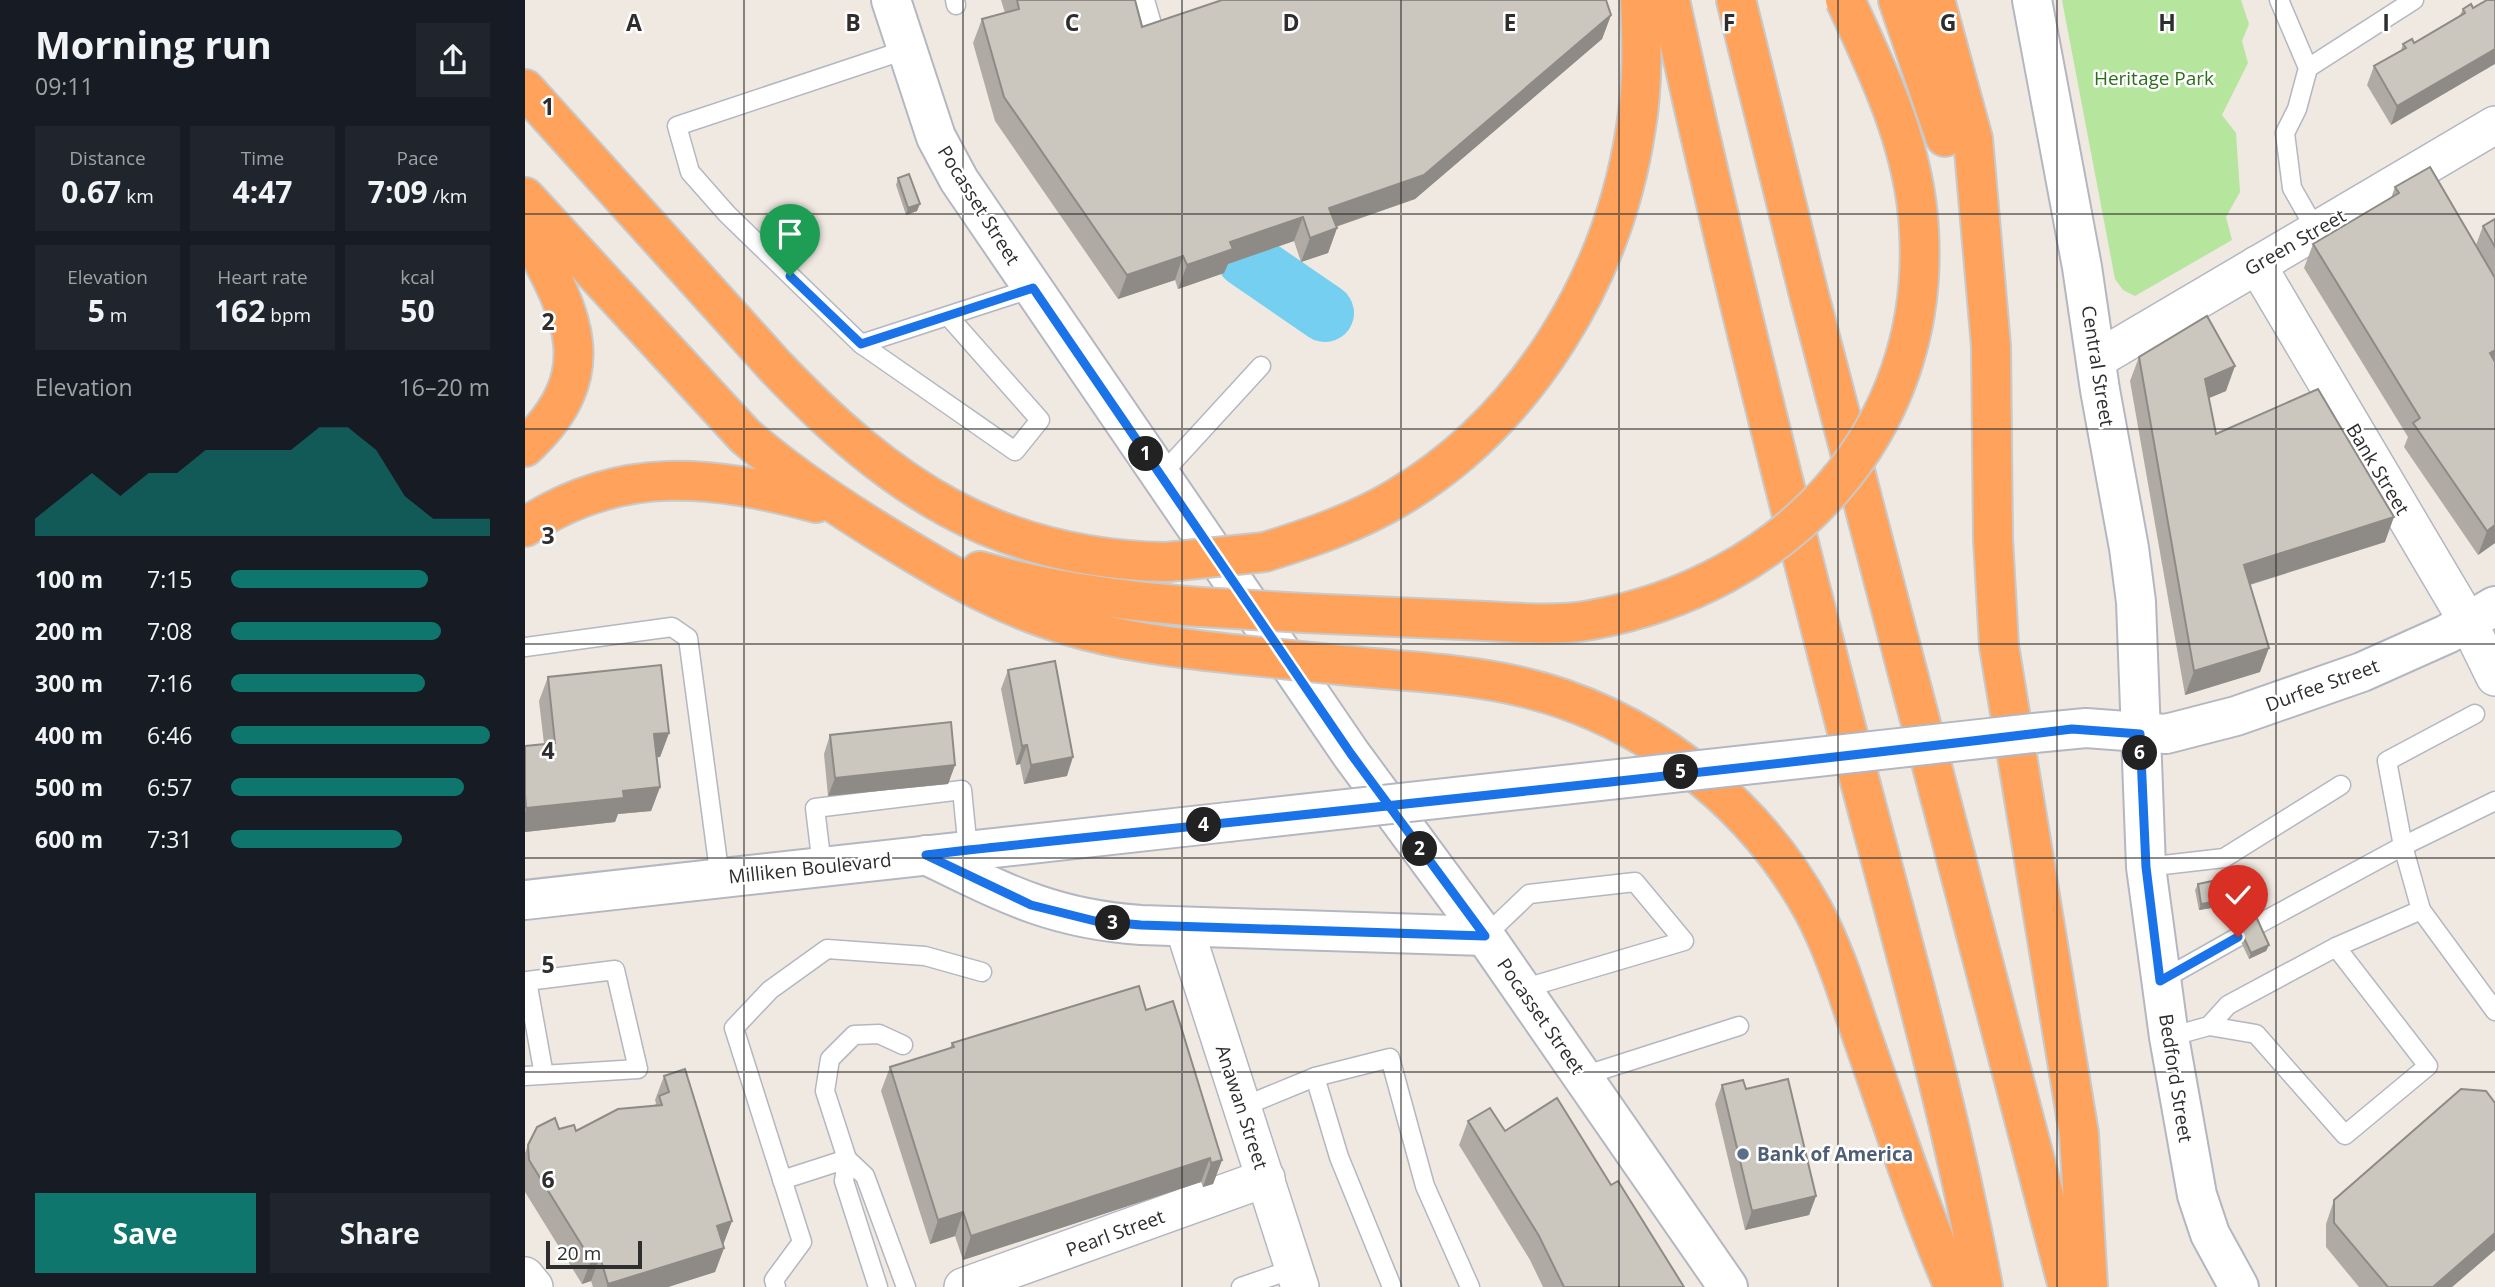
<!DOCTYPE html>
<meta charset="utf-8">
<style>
body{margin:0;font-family:"Open Sans",sans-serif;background:#20242c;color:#f1f3f6;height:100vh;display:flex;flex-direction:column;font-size:26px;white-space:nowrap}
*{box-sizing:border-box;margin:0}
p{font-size:23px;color:#9ea1a6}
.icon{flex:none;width:38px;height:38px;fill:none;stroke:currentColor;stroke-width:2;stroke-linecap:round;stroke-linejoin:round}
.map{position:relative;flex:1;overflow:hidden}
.panel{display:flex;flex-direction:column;background:#171b24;width:525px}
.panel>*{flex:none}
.scale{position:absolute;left:21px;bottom:18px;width:96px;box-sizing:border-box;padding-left:7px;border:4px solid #2e2e2e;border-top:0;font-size:19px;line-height:24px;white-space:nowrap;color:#2e2e2e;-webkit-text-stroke:5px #fff;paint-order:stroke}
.pin{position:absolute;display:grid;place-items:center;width:60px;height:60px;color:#fff;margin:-72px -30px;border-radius:50% 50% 50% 0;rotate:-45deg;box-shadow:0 0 7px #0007}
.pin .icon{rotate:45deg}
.km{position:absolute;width:35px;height:35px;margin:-18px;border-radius:50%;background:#222;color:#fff;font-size:19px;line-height:35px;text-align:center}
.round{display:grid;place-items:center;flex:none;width:74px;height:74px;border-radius:0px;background:#20242c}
.overview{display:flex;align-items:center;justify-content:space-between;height:119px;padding:0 35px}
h1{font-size:38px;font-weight:700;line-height:52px}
.stats{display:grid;grid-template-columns:repeat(3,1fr);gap:10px;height:119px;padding:7px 35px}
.stats div{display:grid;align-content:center;border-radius:0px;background:#20242c;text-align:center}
.stats b{font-size:30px;font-weight:700}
.stats small{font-size:19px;font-weight:400}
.stats p{font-size:19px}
.chart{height:196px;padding:14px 35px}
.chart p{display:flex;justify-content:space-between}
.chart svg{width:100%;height:126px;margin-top:7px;fill:#0f766e;opacity:.7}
.cta{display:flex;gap:14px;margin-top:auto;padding:14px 35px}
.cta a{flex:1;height:80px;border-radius:0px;background:#0f766e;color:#fff;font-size:28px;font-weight:700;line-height:80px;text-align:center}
.cta a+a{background:#20242c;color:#f1f3f6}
ul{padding:0 35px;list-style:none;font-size:23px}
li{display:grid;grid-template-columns:112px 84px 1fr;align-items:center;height:52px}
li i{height:18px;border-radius:9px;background:#0f766e}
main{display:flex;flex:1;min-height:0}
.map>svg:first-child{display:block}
</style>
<main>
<section class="panel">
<div class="overview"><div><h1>Morning run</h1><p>09:11</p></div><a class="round"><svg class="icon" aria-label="share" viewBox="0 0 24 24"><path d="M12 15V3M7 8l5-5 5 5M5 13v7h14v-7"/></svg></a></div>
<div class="stats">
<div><p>Distance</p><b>0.67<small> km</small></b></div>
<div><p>Time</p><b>4:47</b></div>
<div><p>Pace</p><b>7:09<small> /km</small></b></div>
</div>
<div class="stats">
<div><p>Elevation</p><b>5<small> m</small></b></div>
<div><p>Heart rate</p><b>162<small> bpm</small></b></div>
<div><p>kcal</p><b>50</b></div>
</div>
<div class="chart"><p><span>Elevation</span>16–20 m</p>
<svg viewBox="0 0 160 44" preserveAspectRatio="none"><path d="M0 44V38L10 30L20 22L30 30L40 22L50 22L60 14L70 14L80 14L90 14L100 6L110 6L120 14L130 30L140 38L150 38L160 38V44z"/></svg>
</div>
<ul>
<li><b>100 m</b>7:15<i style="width:76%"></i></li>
<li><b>200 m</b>7:08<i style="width:81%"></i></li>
<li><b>300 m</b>7:16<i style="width:75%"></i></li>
<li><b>400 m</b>6:46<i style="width:100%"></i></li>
<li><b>500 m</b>6:57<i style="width:90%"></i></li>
<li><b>600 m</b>7:31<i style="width:66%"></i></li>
</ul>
<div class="cta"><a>Save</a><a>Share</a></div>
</section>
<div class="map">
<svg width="1970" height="1287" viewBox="0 0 1970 1287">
<rect width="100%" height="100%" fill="#efe9e1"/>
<!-- green -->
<polygon fill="#b6e59e" points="1537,0 1716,0 1724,24 1717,41 1723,63 1697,115 1711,133 1715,192 1701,217 1707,240 1610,296 1598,290 1590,279"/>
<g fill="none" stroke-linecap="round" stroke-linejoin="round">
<!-- river -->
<polyline stroke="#75cff0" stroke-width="58" points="720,258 800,313"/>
<defs>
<g id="lane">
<polyline points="430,0 431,5"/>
<polyline points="620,0 633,45"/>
<polyline points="1754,0 1783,68 1772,109 1760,133 1767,188 1791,230"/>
<polyline points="383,49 152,126 165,172 202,214 336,344 508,288"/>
<polyline points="1783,68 1889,0"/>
<polyline points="336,344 490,451 515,420 424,317"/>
<polyline points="636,475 736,366"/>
<polyline points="0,647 147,627 163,638 195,878"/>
<polyline points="297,866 290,808 437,790 443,850"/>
<polyline points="1621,867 1699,858 1816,785"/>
<polyline points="1896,910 1970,1011"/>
<polyline points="1730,926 1878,846 1970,801"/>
<polyline points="960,936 1004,894 1110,882 1159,941 997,989"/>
<polyline points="1811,947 1896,910 1878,846 1862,761 1950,714"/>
<polyline points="1635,981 1713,937"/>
<polyline points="1644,1037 1684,1026 1731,1034 1820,1135 1903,1066 1811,947 1703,1005 1684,1026"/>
<polyline points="0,1076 113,1069 90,970 2,981 19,1075"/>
<polyline points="1058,1076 1214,1026"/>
<polyline points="790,1077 814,1157 867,1287"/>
<polyline points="717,1107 790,1077 865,1058 900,1186 945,1287"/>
<polyline points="322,1159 340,1176 381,1287"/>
<polyline points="257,1180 322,1159"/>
<polyline points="251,1287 249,1280 277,1242 209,1028 245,990 302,949 400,956 457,972"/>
<polyline points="353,1287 319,1181 322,1159 300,1091 305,1059 329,1035 354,1034 378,1045"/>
<polyline points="716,1287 768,1269"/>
</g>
<g id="street">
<polyline points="1732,265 1943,622 1970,677"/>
<polyline points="1571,360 1970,125"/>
<polyline points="659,927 775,1287"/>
<polyline points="0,1276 9,1287"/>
<polyline points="438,1287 741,1178"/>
</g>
<g id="secondary">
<polyline points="366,0 411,137 434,180 826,754 960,936 1203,1287"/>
<polyline points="1507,0 1557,267 1575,390 1604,548 1611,602 1621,867 1644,1037 1672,1195 1685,1234 1714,1287"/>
<polyline points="1509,733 1561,728 1641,734 1711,716 1837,672 1922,634 1970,606"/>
<path d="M401,855C479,893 527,919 616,925L960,936"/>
<polyline points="0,900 703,822"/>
</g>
<g id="highway">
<path d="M1145,0C1201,258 1266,514 1332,770C1377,941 1426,1113 1458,1287"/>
<polyline points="1211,0 1283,291 1543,1287"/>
<polyline points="1373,0 1420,137"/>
<polyline points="1410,0 1448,139 1466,346 1468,539 1474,646 1554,1134 1563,1287"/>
<path d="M0,89L249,365C364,486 470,559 642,562"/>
<path d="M0,197L220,436C269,478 321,512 377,546C431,579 484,609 545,626C598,642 654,648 708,654"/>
<path d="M0,227C45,311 82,370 0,447"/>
<path d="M0,527C95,464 187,475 291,503"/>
<path d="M740,552C785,538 832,522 872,498C1003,420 1089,276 1111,127C1118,85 1117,42 1115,0"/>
<path d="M455,571C527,592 600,601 675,607"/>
<polyline points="779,613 961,621"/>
<path d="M815,665C874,671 936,673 993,686C1117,714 1228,800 1288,910C1309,949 1322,992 1336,1033C1366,1118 1393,1205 1429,1287"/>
</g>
</defs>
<!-- lane casing -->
<use href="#lane" stroke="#b4b7c1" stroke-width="21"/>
<!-- street casing -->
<use href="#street" stroke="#b4b7c1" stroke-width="40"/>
<!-- secondary casing -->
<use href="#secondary" stroke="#b4b7c1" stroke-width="42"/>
<!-- highway casing -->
<use href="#highway" stroke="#c9c9c9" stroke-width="42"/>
<!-- lane -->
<use href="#lane" stroke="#fff" stroke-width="18"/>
<!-- street -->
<use href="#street" stroke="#fff" stroke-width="37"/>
<!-- secondary -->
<use href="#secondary" stroke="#fff" stroke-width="38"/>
<!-- highway -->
<use href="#highway" stroke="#ffa35c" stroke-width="38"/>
<defs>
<polyline id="secondary-bridge" points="703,822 1509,733"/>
<g id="highway-bridge">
<polyline points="642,562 740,552"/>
<polyline points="675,607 779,613"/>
<path d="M961,621C995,623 1032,626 1066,620C1260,585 1406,434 1394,230C1390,148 1354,73 1320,0"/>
<polyline points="708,654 815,665"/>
</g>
</defs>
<!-- secondary-bridge casing -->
<use href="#secondary-bridge" stroke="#b4b7c1" stroke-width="42" stroke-linecap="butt"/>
<!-- highway-bridge casing -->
<use href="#highway-bridge" stroke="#c9c9c9" stroke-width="42" stroke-linecap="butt"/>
<!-- secondary-bridge -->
<use href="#secondary-bridge" stroke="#fff" stroke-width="38"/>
<!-- highway-bridge -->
<use href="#highway-bridge" stroke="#ffa35c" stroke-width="38"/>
</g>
<!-- wall -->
<g fill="#afaba4">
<polygon points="476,0 610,0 617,27 1086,15 1077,39 890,199 811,227 812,228 803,253 776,262 769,241 703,264 699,273 653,289 650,280 593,299 470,121 448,43 457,19 480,13"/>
<polygon points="1946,4 1866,125 1842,85 1849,66 1876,50 1878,44 1889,43 1935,15 1938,9"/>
<polygon points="373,178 392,211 381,215 371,185"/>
<polygon points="1870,187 1951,245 1958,226 1970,219 1970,543 1953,555 1879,447 1883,437 1779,268 1788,244 1866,198"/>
<polygon points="1614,357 1701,391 1684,398 1691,434 1860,542 1725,585 1735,672 1660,695 1605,381"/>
<polygon points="483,670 542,776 499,784 495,764 491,765 476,689"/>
<polygon points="23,677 144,733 135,757 131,757 135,787 126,811 93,814 90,822 0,832 0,746 19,744 14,701"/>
<polygon points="305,735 430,765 423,784 303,796 299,754"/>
<polygon points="1673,884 1693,907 1674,910 1670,890"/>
<polygon points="1711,921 1744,945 1741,951 1724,959 1709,927"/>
<polygon points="621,1010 697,1160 688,1184 678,1187 676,1182 438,1260 430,1236 405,1244 356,1091 365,1067 425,1048 427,1043"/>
<polygon points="139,1076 207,1221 198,1245 199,1248 190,1272 143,1287 68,1287 66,1281 57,1284 0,1192 0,1153 3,1145 34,1129 51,1131 130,1105 131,1103 130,1100"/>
<polygon points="1197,1085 1221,1089 1291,1196 1284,1215 1220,1230 1190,1104"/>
<polygon points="943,1121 980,1131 1086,1185 1159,1287 1018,1287 1005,1260 934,1145"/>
<polygon points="1809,1200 1970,1250 1927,1287 1834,1287 1801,1247 1801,1224"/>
</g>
<!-- shaded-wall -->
<g fill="#8e8b86">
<polygon points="1086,15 1077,39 890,199 795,232 804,208"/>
<polygon points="1970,49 1970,64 1866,125 1872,106"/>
<polygon points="395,204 392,211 381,215 383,208"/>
<polygon points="778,217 769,241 703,264 699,273 653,289 662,265 705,242"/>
<polygon points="812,228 803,253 776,262 785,238"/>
<polygon points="658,256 650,280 593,299 602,275"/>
<polygon points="1970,350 1970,369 1965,353"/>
<polygon points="1710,366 1701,391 1672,403 1680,379"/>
<polygon points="1869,517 1860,542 1710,589 1719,565"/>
<polygon points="1970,525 1970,543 1953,555 1962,531"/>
<polygon points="1744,648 1735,672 1660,695 1669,671"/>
<polygon points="144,733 135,757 120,759 129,734"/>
<polygon points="502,745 495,764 491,765 497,746"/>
<polygon points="548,757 542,776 499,784 506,765"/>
<polygon points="430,765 423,784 303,796 310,778"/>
<polygon points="135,787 126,811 93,814 90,822 0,832 0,813 1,808 98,791"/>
<polygon points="1695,901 1693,907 1674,910 1676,904"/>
<polygon points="1744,945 1741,951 1724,959 1726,953"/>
<polygon points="685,1158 676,1182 438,1260 446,1236"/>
<polygon points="697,1160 688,1184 678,1187 686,1163"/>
<polygon points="1291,1196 1284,1215 1220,1230 1227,1211"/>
<polygon points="438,1212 430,1236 405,1244 413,1220"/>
<polygon points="207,1221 198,1245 192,1226"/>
<polygon points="1970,1233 1970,1250 1927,1287 1908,1287"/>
<polygon points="199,1248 190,1272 143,1287 82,1287 83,1284"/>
<polygon points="75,1257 66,1281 57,1284 66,1260"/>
</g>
<!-- building -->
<g fill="#cbc7bf" stroke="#8e8b86" stroke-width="2">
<polygon points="492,0 610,0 617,27 697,0 1081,0 1086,15 899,175 804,208 812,228 785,238 778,217 705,242 708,249 662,265 658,256 602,275 479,97 457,19 494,9"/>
<polygon points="1962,0 1970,0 1970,49 1872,106 1849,66 1881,48 1878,44 1887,39 1889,43 1940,13 1938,9 1946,4 1948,8"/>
<polygon points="1905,167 1970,278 1970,350 1965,353 1970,362 1970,525 1962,531 1888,423 1895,418 1788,244 1874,193 1870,187"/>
<polygon points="384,174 395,204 383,208 373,178"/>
<polygon points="1970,219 1970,247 1958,226"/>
<polygon points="1682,316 1710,366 1680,379 1691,434 1793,389 1869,517 1719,565 1744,648 1669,671 1614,357"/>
<polygon points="530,661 548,757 506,765 502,745 497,746 483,670"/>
<polygon points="136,665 144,733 129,734 135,787 98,791 99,798 1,808 0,794 0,746 30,743 23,677"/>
<polygon points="426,722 430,765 310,778 305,735"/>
<polygon points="1692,880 1695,901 1676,904 1673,884"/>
<polygon points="1729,912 1744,945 1726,953 1711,921"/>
<polygon points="614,986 621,1010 648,1001 697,1160 686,1163 685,1158 446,1236 438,1212 413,1220 365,1067 429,1047 427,1043"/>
<polygon points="160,1069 207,1221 192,1226 199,1248 83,1284 75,1257 66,1260 4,1160 3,1145 12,1127 30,1118 34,1129 49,1125 51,1131 93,1109 137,1105 134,1096 144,1092 139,1076"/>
<polygon points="1263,1079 1291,1196 1227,1211 1197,1085 1218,1080 1221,1089"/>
<polygon points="1936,1089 1961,1091 1970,1103 1970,1233 1908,1287 1863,1287 1809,1223 1809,1200"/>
<polygon points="1032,1098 1086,1185 1093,1181 1159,1287 1039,1287 1014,1236 943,1121 965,1108 980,1131"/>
</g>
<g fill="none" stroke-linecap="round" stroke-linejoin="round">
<defs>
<path id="route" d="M265,276L336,344L508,288L826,754C871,815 915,875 960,936L616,925L570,921L506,905L401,855L443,850C811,811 1180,774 1547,729L1615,734L1621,867L1635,981L1713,937"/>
</defs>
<!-- route casing -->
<use href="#route" stroke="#fff" stroke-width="14"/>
<!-- route -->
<use href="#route" stroke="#1a73e8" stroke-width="9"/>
</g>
<!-- grid -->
<path fill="none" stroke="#2e2e2e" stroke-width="2" stroke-opacity="0.55" d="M219,0V1287M438,0V1287M657,0V1287M876,0V1287M1094,0V1287M1313,0V1287M1532,0V1287M1751,0V1287M0,214H1970M0,429H1970M0,644H1970M0,858H1970M0,1072H1970"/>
<!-- markers -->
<circle fill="#5c6f8a" stroke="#fff" stroke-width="2.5" cx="1218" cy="1154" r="7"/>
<g text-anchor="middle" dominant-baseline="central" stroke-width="5" stroke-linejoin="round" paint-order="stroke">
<!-- park labels -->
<g font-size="19" fill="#2c6e1b" stroke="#fff">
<text x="1629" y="78">Heritage Park</text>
</g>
<!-- street labels -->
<g font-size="19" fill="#2e2e2e" stroke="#fff">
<text transform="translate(454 205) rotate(58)">Pocasset Street</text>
<text transform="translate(1770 242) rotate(-30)">Green Street</text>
<text transform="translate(1573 366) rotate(81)">Central Street</text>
<text transform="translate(1853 469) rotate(59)">Bank Street</text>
<text transform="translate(1797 685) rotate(-20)">Durfee Street</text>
<text transform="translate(285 868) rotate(-6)">Milliken Boulevard</text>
<text transform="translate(1016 1016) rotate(55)">Pocasset Street</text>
<text transform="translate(1651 1078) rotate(81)">Bedford Street</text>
<text transform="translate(717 1107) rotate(72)">Anawan Street</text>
<text transform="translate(590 1233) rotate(-20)">Pearl Street</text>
</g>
<!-- service labels -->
<g font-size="19" font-weight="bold" fill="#4e5e75" stroke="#fff" text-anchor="start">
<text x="1232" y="1154">Bank of America</text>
</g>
</g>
<g font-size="23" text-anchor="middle" font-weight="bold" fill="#2e2e2e" stroke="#fff" stroke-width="5" stroke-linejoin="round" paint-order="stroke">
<text x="109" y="31">A</text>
<text x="328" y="31">B</text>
<text x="547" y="31">C</text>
<text x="766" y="31">D</text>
<text x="985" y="31">E</text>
<text x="1204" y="31">F</text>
<text x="1423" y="31">G</text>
<text x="1642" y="31">H</text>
<text x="1861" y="31">I</text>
<text x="23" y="115">1</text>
<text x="23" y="330">2</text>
<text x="23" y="544">3</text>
<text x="23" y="759">4</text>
<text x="23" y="973">5</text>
<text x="23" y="1188">6</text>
</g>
</svg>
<div class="scale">20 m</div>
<div class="pin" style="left:265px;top:276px;background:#1e9e55"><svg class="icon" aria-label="arrive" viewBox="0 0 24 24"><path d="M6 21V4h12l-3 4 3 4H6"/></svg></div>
<div class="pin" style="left:1713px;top:937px;background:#d93025"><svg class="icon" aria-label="check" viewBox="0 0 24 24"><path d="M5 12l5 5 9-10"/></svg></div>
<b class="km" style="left:621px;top:454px">1</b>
<b class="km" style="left:895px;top:849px">2</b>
<b class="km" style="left:588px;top:923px">3</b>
<b class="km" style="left:679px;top:825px">4</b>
<b class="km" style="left:1156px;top:772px">5</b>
<b class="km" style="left:1615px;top:753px">6</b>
</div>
</main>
